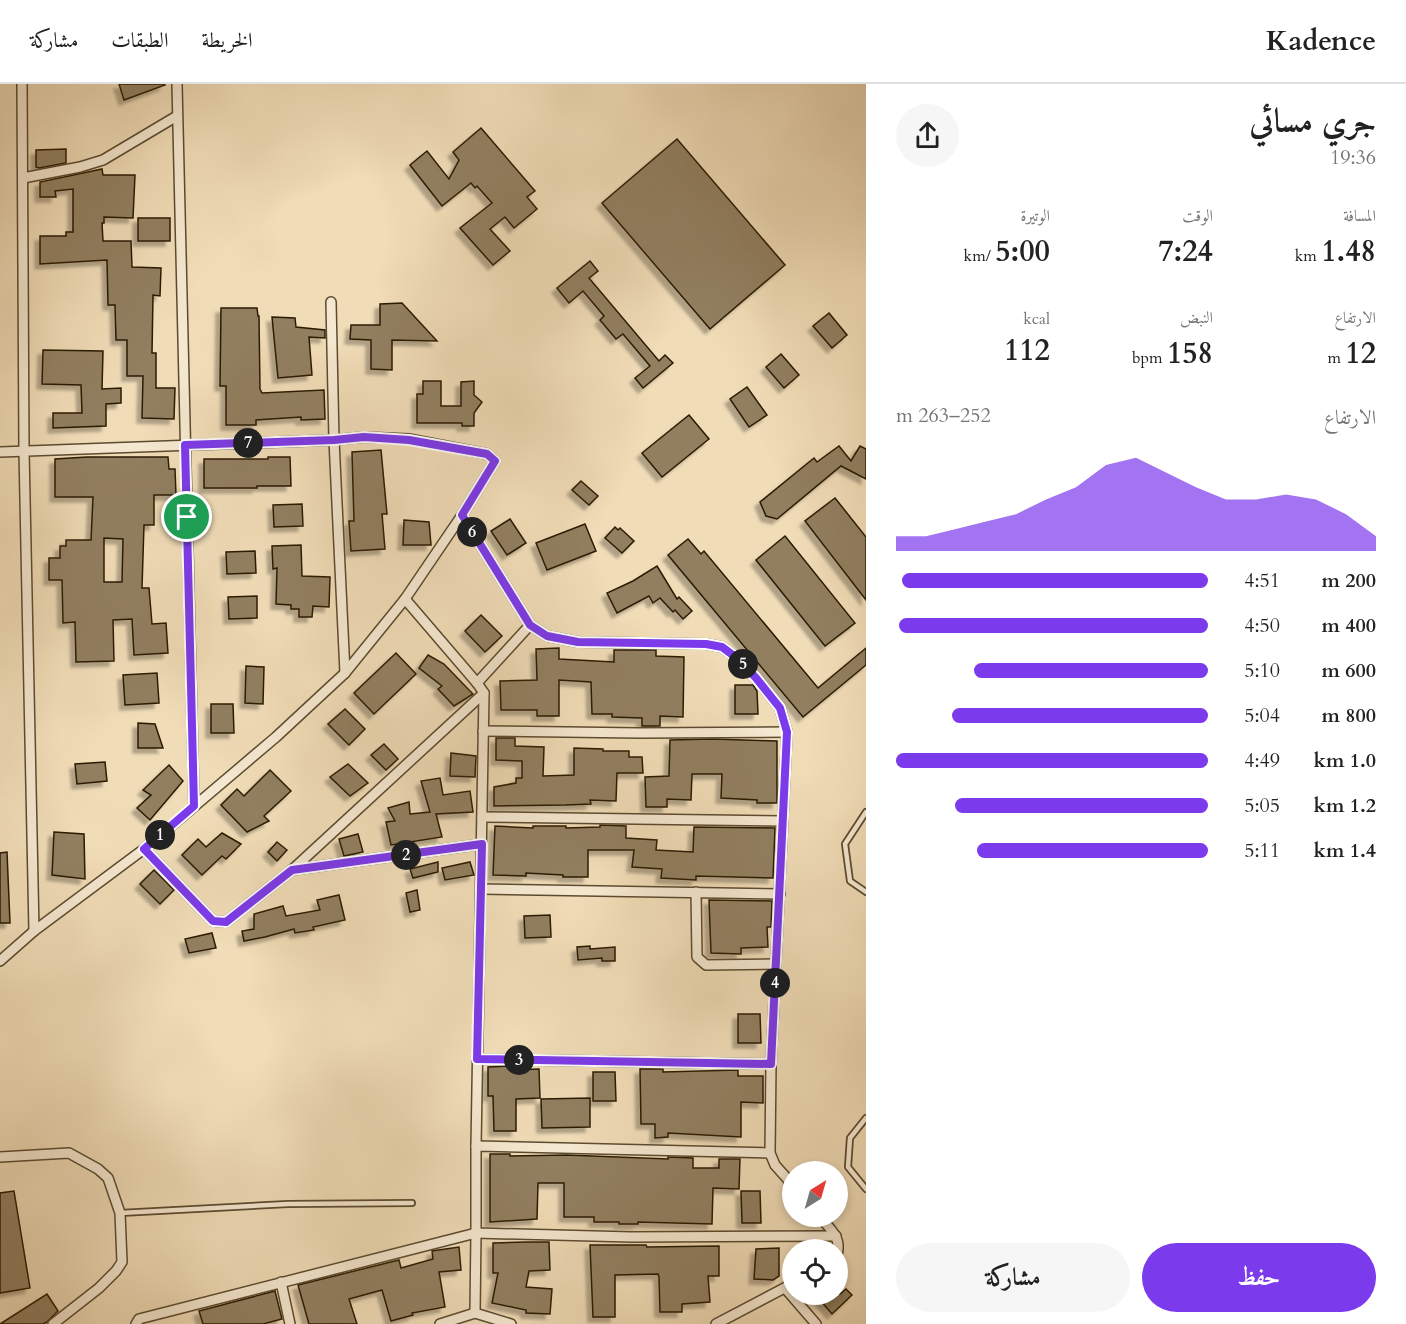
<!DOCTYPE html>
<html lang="ar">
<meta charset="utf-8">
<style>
body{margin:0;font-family:Cardo,Amiri,serif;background:#f6f6f6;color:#222;direction:rtl;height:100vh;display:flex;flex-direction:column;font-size:22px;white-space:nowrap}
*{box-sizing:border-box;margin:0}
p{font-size:20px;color:#767676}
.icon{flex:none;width:33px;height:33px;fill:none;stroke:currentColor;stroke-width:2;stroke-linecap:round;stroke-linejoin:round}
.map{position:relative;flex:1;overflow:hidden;direction:ltr}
.panel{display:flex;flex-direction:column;background:#fff;width:540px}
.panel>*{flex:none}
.needle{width:39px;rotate:37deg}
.controls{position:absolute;left:782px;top:1077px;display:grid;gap:12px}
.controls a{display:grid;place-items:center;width:66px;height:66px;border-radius:50%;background:#fff;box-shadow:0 3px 9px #0003;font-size:30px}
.pin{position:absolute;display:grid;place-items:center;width:51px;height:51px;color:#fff;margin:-26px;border:3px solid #fff;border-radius:50%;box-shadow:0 2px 6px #0007}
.km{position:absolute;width:30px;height:30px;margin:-15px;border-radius:50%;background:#222;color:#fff;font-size:16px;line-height:30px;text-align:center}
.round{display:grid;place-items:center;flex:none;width:63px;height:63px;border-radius:32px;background:#f6f6f6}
.overview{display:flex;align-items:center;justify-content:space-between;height:102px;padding:0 30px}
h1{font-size:33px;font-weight:800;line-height:45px}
.metrics{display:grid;grid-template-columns:repeat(3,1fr);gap:9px;height:102px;padding:6px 30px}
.metrics div{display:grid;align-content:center}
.metrics b{font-size:30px;font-weight:800}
.metrics small{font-size:16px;font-weight:400}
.metrics p{font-size:16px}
.chart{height:168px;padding:12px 30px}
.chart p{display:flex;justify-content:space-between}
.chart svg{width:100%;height:108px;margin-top:6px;fill:#7c3aed;opacity:.7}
.cta{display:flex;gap:12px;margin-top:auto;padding:12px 30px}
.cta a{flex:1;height:69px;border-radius:36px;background:#7c3aed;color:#fff;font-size:24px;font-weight:800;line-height:69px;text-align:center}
.cta a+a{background:#f6f6f6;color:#222}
ul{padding:0 30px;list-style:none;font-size:20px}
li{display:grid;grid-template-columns:96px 72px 1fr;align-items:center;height:45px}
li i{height:15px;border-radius:8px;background:#7c3aed}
header{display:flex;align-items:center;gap:36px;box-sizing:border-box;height:84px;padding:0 30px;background:#fff;border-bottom:2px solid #e0e0e0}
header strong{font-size:28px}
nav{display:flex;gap:33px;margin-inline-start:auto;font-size:21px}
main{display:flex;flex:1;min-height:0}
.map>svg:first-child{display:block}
</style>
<header>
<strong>Kadence</strong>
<nav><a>الخريطة</a><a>الطبقات</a><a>مشاركة</a></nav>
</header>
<main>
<section class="panel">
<div class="overview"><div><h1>جري مسائي</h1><p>19:36</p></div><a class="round"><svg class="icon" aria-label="share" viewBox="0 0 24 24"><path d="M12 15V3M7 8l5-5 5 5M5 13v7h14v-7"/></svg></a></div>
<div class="metrics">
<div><p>المسافة</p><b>1.48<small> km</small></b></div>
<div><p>الوقت</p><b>7:24</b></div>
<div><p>الوتيرة</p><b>5:00<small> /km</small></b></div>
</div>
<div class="metrics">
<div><p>الارتفاع</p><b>12<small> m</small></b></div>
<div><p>النبض</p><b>158<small> bpm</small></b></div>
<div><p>kcal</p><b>112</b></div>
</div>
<div class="chart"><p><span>الارتفاع</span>252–263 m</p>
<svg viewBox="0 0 160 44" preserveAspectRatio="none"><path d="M0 44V38L10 38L20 35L30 32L40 29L50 23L60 18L70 9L80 6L90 12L100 18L110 23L120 23L130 21L140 23L150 29L160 38V44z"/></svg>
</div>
<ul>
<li><b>200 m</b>4:51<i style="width:98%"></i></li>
<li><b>400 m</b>4:50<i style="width:99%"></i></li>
<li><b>600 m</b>5:10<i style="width:75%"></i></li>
<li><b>800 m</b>5:04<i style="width:82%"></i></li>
<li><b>1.0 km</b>4:49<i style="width:100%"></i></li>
<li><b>1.2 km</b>5:05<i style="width:81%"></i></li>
<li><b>1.4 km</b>5:11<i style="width:74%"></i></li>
</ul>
<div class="cta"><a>حفظ</a><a>مشاركة</a></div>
</section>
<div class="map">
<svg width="866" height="1240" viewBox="0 0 866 1240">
<defs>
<filter id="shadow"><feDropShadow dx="-5" dy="5" stdDeviation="1.5" flood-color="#0004"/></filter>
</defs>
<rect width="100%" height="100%" fill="#f0dcb7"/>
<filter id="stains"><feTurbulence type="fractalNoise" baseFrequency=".00333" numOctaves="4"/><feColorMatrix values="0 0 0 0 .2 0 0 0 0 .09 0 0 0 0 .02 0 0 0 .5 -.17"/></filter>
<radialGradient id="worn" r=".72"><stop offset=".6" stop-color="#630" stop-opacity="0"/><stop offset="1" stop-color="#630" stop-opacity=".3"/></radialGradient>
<!-- building -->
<g fill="#917f61" stroke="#2b1b03" stroke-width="1.5" fill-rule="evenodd" filter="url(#shadow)">
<polygon points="119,0 164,0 165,1 124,16"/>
<polygon points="481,44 535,107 527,113 537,125 514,144 505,133 490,145 510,167 493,181 460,144 492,119 477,102 475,104 471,99 442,122 410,81 427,67 449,95 459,76 453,68"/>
<polygon points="677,55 785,181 710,245 602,119"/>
<polygon points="66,65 66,79 39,84 36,83 36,66"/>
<polygon points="102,85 103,91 135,91 133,134 104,133 104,139 102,139 103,157 131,157 132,183 161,184 160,212 153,211 152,269 156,269 156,304 175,304 174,335 142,334 143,292 127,292 127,256 116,256 115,221 108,221 107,176 40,180 40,152 66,152 66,148 73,148 73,105 55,107 56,113 40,113 40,98"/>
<rect x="138" y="134" width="32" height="23"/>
<polygon points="590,177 598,187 589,194 659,277 665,271 673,279 643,304 635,294 650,282 623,250 616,255 600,236 604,232 583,207 569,219 557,204"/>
<polygon points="402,219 437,257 392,256 392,286 371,285 371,256 350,255 351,241 380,241 380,220"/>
<polygon points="221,224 257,224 258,232 259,232 260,305 262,309 324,306 325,335 301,336 301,333 256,336 256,341 226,341 226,302 220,302"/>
<polygon points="829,229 847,251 832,264 813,242"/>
<polygon points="272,233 295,234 296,243 325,246 325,254 309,253 312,291 278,294"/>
<polygon points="43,266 103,267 102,305 121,304 121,319 106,320 106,342 53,344 53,329 82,329 81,301 42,300"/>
<polygon points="781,270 799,291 784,304 766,283"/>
<polygon points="423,297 441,297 441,322 461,322 461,298 474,297 474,311 482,318 474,329 474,342 462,342 462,339 417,339 417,310 423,310"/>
<polygon points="747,303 767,331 749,343 730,315"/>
<polygon points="689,331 709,355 662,393 642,369"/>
<polygon points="839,362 851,377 860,362 866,365 866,395 841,382 777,435 766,432 760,418 814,374 817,378"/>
<polygon points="381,366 387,430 382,430 385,465 351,467 349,437 354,437 352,368"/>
<path d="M87,373H168L169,385H175L176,411H154V441H144L142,504H149L152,540L166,539L168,569L134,571L132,535L113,536L114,577L76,578L75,538L63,539L62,496H49V474H60V462H66V456H91L93,413H55V375ZM104,454L123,455L122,498H104Z"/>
<polygon points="268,373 290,373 291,402 257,402 257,404 204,404 204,375 268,375"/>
<polygon points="581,397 598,412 589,421 572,406"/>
<polygon points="835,414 866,453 866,516 805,437"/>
<polygon points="302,420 303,442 274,443 273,421"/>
<polygon points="510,435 526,459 507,471 491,447"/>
<polygon points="404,436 429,438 431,461 403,461"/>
<polygon points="585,440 596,467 547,486 536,459"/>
<polygon points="615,443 618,446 620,444 634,457 622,469 605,454"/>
<polygon points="785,452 855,539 825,562 756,476"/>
<polygon points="688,455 701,470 704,467 818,604 866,564 866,581 803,633 668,471"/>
<polygon points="301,461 302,492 330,493 329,523 313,522 312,533 299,533 299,525 291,525 291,521 276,520 277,484 273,485 272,462"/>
<polygon points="255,467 256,489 227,490 226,468"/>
<polygon points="657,482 677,515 679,513 692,527 683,535 675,526 673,528 660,514 653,519 649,512 617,529 607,509 633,497"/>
<polygon points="257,512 257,534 229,535 228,513"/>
<polygon points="481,531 502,552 485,568 465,547"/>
<polygon points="559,564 559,575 614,578 614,566 656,566 656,572 684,573 683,633 660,632 660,642 642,642 642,634 612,633 612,630 592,630 591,598 559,596 559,632 537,632 537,626 501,626 500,597 537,596 536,565"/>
<polygon points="396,569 416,590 374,630 354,609"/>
<polygon points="428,571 444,580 473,610 454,622 438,605 442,602 419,584"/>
<polygon points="246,582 264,583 263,620 245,619"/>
<polygon points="157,589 159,619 125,621 123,591"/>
<polygon points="735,601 753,601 757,607 758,630 735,630"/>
<polygon points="211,620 233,620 234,649 211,649"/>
<polygon points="345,625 365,645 349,661 328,640"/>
<polygon points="138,639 155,640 163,664 138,664"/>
<polygon points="496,654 515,654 515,662 544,663 543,692 574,691 574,664 603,665 603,667 629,667 629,673 642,673 643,689 617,689 616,717 590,716 591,720 565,721 494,722 494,703 516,699 516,694 522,694 522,677 496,676"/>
<polygon points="712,655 777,657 777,719 757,719 757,716 721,714 722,690 692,690 691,716 667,715 667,723 646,723 645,693 669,692 670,656"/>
<polygon points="384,660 398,675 386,686 371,671"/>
<polygon points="451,669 476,672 475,693 450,692"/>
<polygon points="105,678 107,697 77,700 75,680"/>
<polygon points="348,680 368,699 350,712 330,693"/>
<polygon points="169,681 183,697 150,736 137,724 151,711 143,706"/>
<polygon points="270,686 291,707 264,732 269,737 247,748 221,721 237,705 244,712"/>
<polygon points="440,694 443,711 470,707 473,728 436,730 442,753 391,761 386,738 395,737 388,724 409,718 410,730 430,728 421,697"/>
<polygon points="600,741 626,742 626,754 657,756 656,766 693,768 694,743 775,744 773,794 696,792 696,796 661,794 662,785 632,783 634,766 588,766 588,793 563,793 563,791 526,789 526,792 493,791 495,742 533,744 533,742 566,742 566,744 600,743"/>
<polygon points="54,748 84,750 85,795 52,791"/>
<polygon points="222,749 241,760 226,775 222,772 202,791 182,771 198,755 206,763"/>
<polygon points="358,750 363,768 344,772 339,755"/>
<polygon points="277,758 287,766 277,777 268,768"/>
<polygon points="7,768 10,839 0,839 0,769"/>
<polygon points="438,778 438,788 413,794 410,785"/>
<polygon points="470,778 474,791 445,796 442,784"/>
<polygon points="154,786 174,806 160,820 140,800"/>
<polygon points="417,806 420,826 410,828 406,809"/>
<polygon points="339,811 345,836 313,843 314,846 295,849 294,845 265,853 244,857 242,847 254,845 254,830 283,822 286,832 320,826 317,816"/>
<polygon points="709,816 772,817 771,843 767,843 768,863 741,864 741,870 711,869"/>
<polygon points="550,831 551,853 525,854 524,832"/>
<polygon points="212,849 216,864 189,869 185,855"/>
<polygon points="590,862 590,865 615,863 615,877 602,877 602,874 578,876 577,863"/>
<polygon points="738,930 760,930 761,959 738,959"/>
<polygon points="510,982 510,986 539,985 540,1014 516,1015 516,1047 494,1047 493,1012 488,1012 488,983"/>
<polygon points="640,985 663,985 663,988 738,986 738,992 763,992 763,1019 741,1018 741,1053 668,1049 668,1053 655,1054 655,1040 641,1040"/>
<polygon points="593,988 615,988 616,1017 593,1017"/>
<polygon points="590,1014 590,1043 542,1044 541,1015"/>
<polygon points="490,1070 510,1070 510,1072 567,1071 668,1075 668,1073 693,1074 693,1084 719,1084 719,1075 740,1075 739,1105 713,1104 712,1140 638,1138 638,1140 619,1140 619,1138 594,1138 594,1133 564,1133 564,1099 538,1099 537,1135 490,1138"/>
<polygon points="14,1107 30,1204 0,1209 0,1109"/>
<polygon points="741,1107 760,1107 761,1139 742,1139"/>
<polygon points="527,1158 549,1158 550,1186 529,1187 526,1203 552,1205 550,1230 526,1229 526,1226 492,1219 498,1189 493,1189 493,1159"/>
<polygon points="590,1161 646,1161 647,1163 719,1162 719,1192 708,1192 710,1218 682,1220 682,1228 660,1228 659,1193 658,1190 615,1191 615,1233 593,1233"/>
<polygon points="459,1163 461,1186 439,1188 445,1223 412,1229 413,1231 391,1237 382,1206 349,1215 357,1240 309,1240 298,1201 399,1176 401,1184 433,1175 432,1167"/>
<polygon points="779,1164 779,1192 773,1196 754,1195 756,1165"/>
<polygon points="846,1205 852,1211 832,1230 820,1216 826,1210 840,1210"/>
<polygon points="275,1207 282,1235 263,1240 203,1240 199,1227"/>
<polygon points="47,1210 58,1227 47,1238 43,1240 0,1240"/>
</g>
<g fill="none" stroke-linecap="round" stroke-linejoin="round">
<defs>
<g id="service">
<polyline points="866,728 845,760 850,797 866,808"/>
<polyline points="866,1034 850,1054 848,1083 866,1105"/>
<polyline points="120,1129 288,1120 412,1119"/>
</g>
<g id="minor">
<polyline points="22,0 24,367 34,847"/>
<polyline points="177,0 194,722"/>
<polyline points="23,94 80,83 103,76 177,32"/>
<polyline points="331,218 334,356 345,589"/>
<polyline points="0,368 334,356 364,353 409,355 487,370 495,377 462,431 405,515 345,589 276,653 144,765 34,847 0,877"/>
<polyline points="462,431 530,541 547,552 578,558 706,560 722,563 738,575 756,594 780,624 787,648 771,980 770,1069 775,1081 792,1100"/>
<polyline points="405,515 477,599 484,609 476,1062"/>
<polyline points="477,599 530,541"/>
<polyline points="483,647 640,649 787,648"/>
<polyline points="482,733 783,737"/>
<polyline points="482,760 292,786 484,609"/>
<polyline points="144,765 213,837 226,838 292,786"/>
<polyline points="481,805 780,810"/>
<polyline points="696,808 697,873 706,881 776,880"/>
<polyline points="477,975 771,980"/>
<polyline points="770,1069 476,1062 476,1149 631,1153 836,1152"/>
<polyline points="0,1073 69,1069 98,1085 108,1094 120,1129 122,1178 116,1187 99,1204 53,1240"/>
<path d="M819,1132C830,1145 842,1153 837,1171"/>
<polyline points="281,1198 290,1240"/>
<polyline points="785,1204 816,1240"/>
<polyline points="136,1240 139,1235 476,1149 475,1229"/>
<polyline points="440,1240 475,1229 511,1240"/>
<polyline points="716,1240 792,1200"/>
</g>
</defs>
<!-- service casing -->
<use href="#service" stroke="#5c4b30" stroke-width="8"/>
<!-- minor casing -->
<use href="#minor" stroke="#5c4b30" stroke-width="12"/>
<!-- service -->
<use href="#service" stroke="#f5e8d0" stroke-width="4.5"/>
<!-- minor -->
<use href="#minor" stroke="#f5e8d0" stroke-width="9"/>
</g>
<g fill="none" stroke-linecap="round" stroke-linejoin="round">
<defs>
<polygon id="route" points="364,353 409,356 487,370 495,377 462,431 530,541 547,552 578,558 706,560 722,563 738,575 756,594 780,624 787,648 771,980 477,975 482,760 292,786 226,838 213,837 144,765 194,722 185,361 334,356"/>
</defs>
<!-- route casing -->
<use href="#route" stroke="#fff" stroke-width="12"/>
<!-- route -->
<use href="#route" stroke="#7c3aed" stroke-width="8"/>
</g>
<rect width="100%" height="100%" filter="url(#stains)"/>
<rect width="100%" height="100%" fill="url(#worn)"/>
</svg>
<div class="controls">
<a><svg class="needle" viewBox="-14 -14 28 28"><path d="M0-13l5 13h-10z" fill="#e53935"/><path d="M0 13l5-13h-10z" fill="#767676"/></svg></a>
<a><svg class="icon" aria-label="locate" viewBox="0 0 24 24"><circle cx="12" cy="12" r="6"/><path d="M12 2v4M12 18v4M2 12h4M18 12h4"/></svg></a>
</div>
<div class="pin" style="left:187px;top:433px;background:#1e9e55"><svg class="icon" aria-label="arrive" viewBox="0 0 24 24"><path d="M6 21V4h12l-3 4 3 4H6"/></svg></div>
<b class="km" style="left:160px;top:751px">1</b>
<b class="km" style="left:406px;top:771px">2</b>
<b class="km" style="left:519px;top:976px">3</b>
<b class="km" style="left:775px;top:899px">4</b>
<b class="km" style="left:743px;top:580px">5</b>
<b class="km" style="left:472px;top:448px">6</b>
<b class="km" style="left:248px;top:359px">7</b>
</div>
</main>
